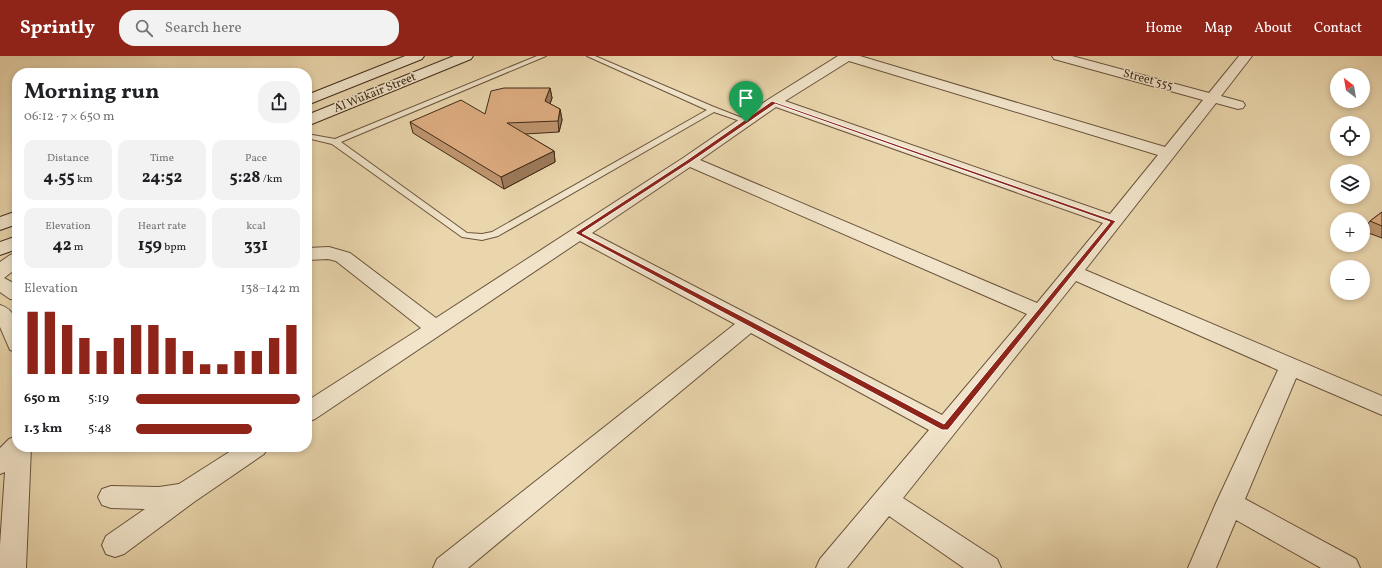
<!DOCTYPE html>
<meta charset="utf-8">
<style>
body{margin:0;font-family:Vollkorn,serif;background:#f2f2f2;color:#202124;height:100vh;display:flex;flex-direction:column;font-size:15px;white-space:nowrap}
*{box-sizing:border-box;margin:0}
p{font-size:13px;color:#757577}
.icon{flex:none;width:22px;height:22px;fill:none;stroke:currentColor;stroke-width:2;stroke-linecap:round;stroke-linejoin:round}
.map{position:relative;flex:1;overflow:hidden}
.drawer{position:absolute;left:12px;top:12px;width:300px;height:384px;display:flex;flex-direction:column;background:#fff;border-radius:16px;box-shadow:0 2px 6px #0003}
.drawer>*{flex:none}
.needle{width:26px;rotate:329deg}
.controls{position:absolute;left:1330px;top:12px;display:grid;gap:8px}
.controls a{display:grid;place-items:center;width:40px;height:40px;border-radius:50%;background:#fff;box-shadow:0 2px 6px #0003;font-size:20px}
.pin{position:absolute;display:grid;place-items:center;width:34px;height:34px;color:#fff;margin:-41px -17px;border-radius:50% 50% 50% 0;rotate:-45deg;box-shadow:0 0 4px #0007}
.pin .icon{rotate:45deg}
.round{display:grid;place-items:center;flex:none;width:42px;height:42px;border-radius:16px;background:#f2f2f2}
.head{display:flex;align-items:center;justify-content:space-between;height:68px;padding:0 12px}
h1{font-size:22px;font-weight:700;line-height:30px}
.stats{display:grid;grid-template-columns:repeat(3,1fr);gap:6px;height:68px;padding:4px 12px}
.stats div{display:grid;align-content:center;border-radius:10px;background:#f2f2f2;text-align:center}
.stats b{font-size:17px;font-weight:700}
.stats small{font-size:11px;font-weight:400}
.stats p{font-size:11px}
.chart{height:112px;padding:8px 12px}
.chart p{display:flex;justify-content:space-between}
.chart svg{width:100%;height:72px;margin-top:4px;stroke:#8f2418;stroke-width:6}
ul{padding:0 12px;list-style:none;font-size:13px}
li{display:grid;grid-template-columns:64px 48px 1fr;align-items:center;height:30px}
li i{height:10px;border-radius:5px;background:#8f2418}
header{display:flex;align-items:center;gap:24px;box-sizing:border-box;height:56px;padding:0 20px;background:#8f2418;color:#fff}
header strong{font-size:19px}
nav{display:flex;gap:22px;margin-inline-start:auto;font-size:14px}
.search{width:280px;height:36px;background:#f2f2f2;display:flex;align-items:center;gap:10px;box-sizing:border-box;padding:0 14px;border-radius:16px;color:#757577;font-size:15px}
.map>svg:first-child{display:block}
</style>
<header>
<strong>Sprintly</strong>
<div class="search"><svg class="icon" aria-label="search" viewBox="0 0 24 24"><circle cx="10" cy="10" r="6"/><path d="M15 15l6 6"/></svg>Search here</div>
<nav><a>Home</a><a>Map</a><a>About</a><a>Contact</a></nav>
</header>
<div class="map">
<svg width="1382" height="512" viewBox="0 0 1382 512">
<rect width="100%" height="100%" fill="#ead6ad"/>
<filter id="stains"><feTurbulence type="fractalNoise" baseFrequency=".005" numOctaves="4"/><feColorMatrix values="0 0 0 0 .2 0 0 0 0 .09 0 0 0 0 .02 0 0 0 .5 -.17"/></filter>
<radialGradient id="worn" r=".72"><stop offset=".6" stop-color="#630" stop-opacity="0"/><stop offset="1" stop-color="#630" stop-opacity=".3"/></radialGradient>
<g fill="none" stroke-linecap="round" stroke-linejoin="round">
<defs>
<polygon id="lane" points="537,0 546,0 341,86 467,177 482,178 492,176 707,54 587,0 595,0 714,51 750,65 746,67 714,56 498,180 482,184 462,181 332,88 307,82 307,78 335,83"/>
<g id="street">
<path d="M838,0H860L1165,91L1203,44L1054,3L1052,0H1072L1209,37L1239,0H1252L1221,40L1243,46L1245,49L1243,52L1238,53L1216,47L1085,214L1382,340V359L1296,322L1245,443L1356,503L1360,512H1321L1236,464L1216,512H1188L1216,447L1278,314L1076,225L903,442L997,503L1001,512H964L889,460L847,512H816L820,503L929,374L751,277L468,512H433L437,503L735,268L580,185L315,363L307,366V345L421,272L336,205L328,203L307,204V192L329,191L350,197L436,262L683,102L769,43ZM849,5L1158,99L1110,158L785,45ZM776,51L1103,167L1037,247L700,104ZM690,111L1027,258L942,359L592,177Z"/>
<polygon points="17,197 17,212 4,222 17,229 17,244 10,243 0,236 0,206 10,199"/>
<path d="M0,249C21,255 17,279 17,296L10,294L0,271Z"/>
<polygon points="17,380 17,391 31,391 26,512 0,512 0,489 5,416 0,418 0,392 9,383"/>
<polygon points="237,391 268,391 264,398 194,446 124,498 115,501 106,498 102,489 106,480 145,453 111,452 102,449 98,441 102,433 111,430 159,431 179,428"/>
</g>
<g id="secondary">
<polygon points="405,0 424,0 422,3 307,49 307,39"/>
<polygon points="454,0 473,0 471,3 307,70 307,59"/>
<polygon points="17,155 17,168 0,174 0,161"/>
<polygon points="17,180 17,193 0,199 0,186"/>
</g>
</defs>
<!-- lane casing -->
<use href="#lane" stroke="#6a543c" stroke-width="2"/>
<!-- street casing -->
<use href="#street" stroke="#6a543c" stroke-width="2"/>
<!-- secondary casing -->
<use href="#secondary" stroke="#3f2916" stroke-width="2"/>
<!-- lane -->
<use href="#lane" fill="#f1e4ca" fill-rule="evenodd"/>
<!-- street -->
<use href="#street" fill="#f1e4ca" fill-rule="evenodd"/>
<!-- secondary -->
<use href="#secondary" fill="#f1e4ca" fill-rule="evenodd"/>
</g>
<!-- wall -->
<g fill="#c09670" stroke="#3f2916">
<polygon points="550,32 552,42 550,48 560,53 562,64 559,76 525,78 554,95 555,106 504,133 413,77 410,66 485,58"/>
<polygon points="1382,156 1382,182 1363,175 1370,165"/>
</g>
<!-- shaded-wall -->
<g fill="#9c7a5b" stroke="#3f2916">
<polygon points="550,32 552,42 547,56 545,45"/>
<polygon points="560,53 562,64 559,76 558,65"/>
<polygon points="554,95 555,106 504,133 501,121"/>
</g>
<!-- building -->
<g fill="#dfae82" stroke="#3f2916">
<polygon points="504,32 550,32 545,45 560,53 558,65 507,67 554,95 501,121 410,66 461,44 485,58 491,35"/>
<polygon points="1382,156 1382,170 1370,165"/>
</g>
<!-- route -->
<path fill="#8f2418" stroke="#fff" fill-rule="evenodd" d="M772,45L1116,165L948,374H942L575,177L687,104ZM775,48L1110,166L944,368L753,266L582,177L691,106Z"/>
<g text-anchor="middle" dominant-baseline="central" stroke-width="3" stroke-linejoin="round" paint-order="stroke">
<!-- far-street labels -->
<g font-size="12" fill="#3f2916" stroke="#f1e4ca">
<text transform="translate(1148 24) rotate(15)">Street 555</text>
<text transform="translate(375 37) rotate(-22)">Al Wukair Street</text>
</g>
</g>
<rect width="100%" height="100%" filter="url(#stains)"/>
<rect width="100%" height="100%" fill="url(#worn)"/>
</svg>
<div class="controls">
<a><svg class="needle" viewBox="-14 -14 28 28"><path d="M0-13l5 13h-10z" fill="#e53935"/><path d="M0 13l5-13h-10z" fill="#757577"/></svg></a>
<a><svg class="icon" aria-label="locate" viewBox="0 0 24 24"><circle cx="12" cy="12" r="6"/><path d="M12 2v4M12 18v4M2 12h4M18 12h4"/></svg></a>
<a><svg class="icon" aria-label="layers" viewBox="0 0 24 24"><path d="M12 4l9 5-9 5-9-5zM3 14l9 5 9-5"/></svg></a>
<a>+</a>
<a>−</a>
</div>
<div class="pin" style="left:746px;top:66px;background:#1e9e55"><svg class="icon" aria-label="arrive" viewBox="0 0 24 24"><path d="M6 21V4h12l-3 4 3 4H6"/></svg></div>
<section class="drawer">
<div class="head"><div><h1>Morning run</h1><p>06:12 · 7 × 650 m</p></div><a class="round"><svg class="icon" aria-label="share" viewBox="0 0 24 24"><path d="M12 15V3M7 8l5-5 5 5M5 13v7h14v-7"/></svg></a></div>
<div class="stats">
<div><p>Distance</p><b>4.55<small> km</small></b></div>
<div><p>Time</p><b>24:52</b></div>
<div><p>Pace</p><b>5:28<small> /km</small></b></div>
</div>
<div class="stats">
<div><p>Elevation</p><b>42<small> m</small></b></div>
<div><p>Heart rate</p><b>159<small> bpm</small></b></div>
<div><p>kcal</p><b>331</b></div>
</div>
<div class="chart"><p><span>Elevation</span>138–142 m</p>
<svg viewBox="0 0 160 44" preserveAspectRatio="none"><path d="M5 44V6M15 44V6M25 44V14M35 44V22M45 44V30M55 44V22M65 44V14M75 44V14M85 44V22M95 44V30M105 44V38M115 44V38M125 44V30M135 44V30M145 44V22M155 44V14"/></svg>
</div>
<ul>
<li><b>650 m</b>5:19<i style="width:100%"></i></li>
<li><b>1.3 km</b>5:48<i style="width:71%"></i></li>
</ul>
</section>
</div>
